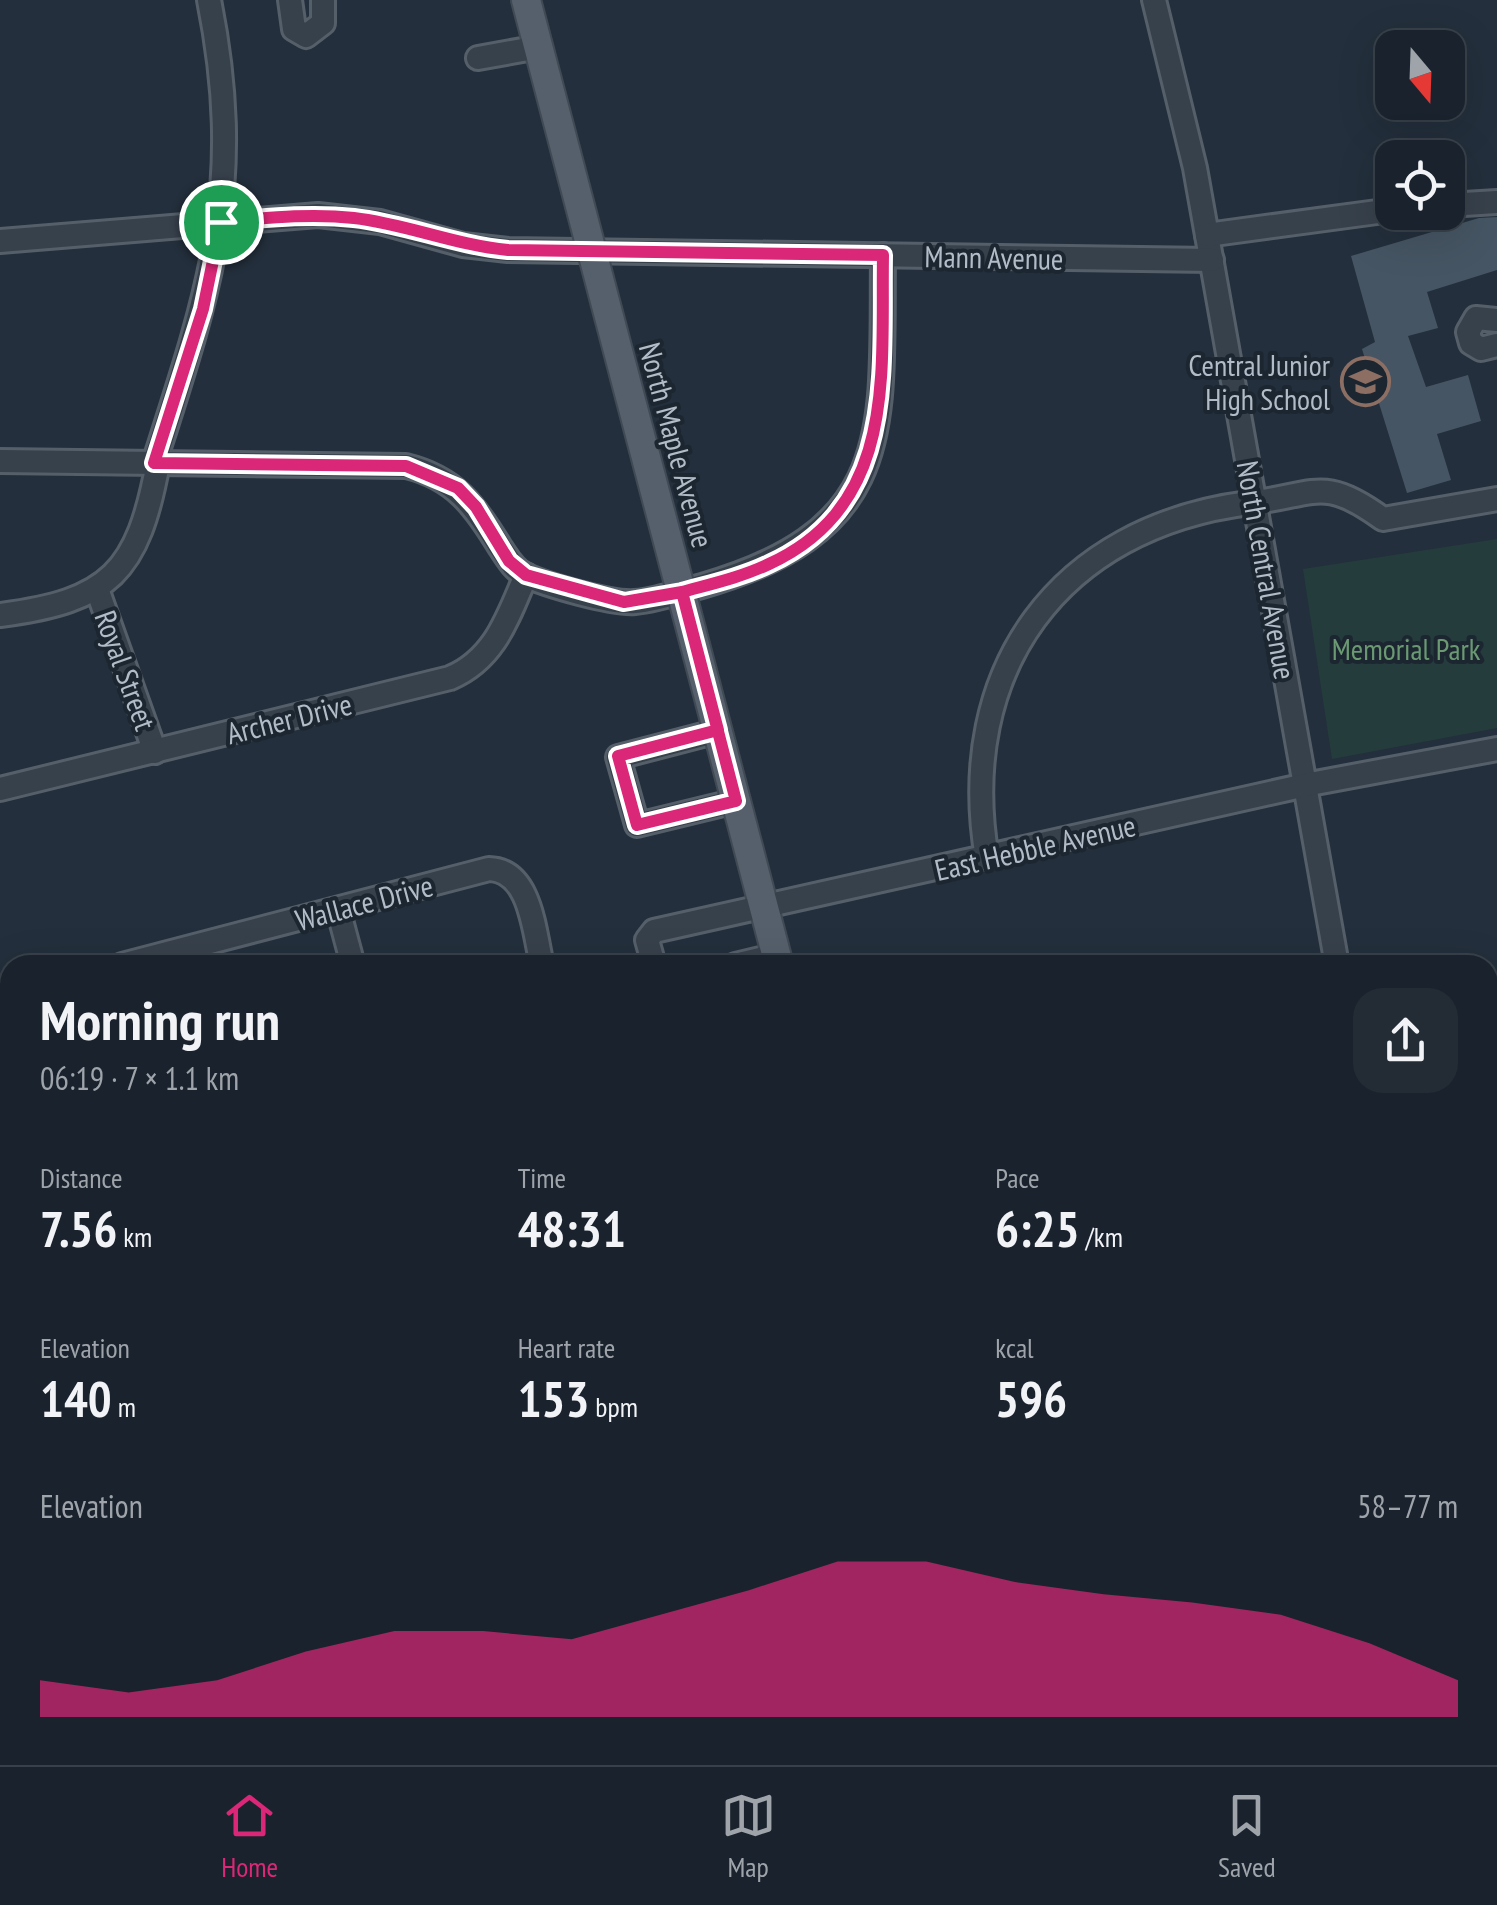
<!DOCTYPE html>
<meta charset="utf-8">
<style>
body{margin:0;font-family:"PT Sans Narrow",sans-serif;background:#232b35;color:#f1f3f6;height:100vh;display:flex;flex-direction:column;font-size:38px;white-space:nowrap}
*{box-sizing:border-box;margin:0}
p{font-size:32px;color:#9fa4aa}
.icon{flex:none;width:55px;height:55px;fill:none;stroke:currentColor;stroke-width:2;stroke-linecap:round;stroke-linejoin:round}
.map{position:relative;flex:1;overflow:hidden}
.drawer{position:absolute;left:0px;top:955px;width:1498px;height:810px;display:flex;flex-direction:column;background:#1a232d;border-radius:30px 30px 0 0;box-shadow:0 10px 40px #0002,0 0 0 2px #384049}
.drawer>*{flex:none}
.needle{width:65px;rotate:161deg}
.tools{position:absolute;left:1375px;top:30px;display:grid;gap:20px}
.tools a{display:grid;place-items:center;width:90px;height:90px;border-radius:20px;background:#1a232d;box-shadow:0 10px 40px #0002,0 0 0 2px #384049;font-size:50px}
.pin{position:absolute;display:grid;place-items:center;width:85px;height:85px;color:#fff;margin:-42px;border:5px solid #fff;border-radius:50%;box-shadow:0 2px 10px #0007}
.round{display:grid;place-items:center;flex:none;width:105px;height:105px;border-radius:30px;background:#232b35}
.summary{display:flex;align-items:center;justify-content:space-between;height:170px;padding:0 40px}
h1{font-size:55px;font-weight:800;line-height:75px}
.stats{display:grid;grid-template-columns:repeat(3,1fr);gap:15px;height:170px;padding:10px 40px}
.stats div{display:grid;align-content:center}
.stats b{font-size:50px;font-weight:800}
.stats small{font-size:28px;font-weight:400}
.stats p{font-size:28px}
.chart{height:280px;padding:20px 40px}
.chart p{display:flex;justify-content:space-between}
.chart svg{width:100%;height:180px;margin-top:10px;fill:#db2777;opacity:.7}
.menu{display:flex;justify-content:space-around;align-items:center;height:140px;border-top:2px solid #384049;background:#1a232d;font-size:28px;color:#9fa4aa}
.menu a{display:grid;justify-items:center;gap:5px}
.menu .selected{color:#db2777}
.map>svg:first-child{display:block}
</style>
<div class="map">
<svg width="1497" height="1765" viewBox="0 0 1497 1765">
<rect width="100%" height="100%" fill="#232f3c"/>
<!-- green -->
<g fill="#253c3d">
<polygon points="1497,539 1497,728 1332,759 1303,569"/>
<polygon points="0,1306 10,1336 10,1478 0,1441"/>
</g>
<!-- building -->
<polygon fill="#465563" points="1497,217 1497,270 1427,292 1438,328 1408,336 1426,387 1468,375 1481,421 1437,434 1451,480 1407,493 1362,349 1375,342 1351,256 1479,218"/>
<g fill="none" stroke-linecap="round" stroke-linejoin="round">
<defs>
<g id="minor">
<polyline points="290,0 294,29 306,36 323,23 323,0"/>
<polyline points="1154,0 1195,168 1337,965"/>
<polyline points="478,58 539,47"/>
<polyline points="1448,205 1497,202"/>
<polyline points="1207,235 1392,210"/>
<polyline points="0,241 318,215 380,222 463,245 508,250 1212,260"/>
<polyline points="1497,320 1476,318 1468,332 1471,343 1481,349 1497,345"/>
<path d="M0,461L406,466C455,478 475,506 500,547C507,557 513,569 525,575C546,585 612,604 635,602C657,600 680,592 702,586C899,529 881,429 883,255"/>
<path d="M154,463C210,289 246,185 209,0"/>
<polyline points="97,589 155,752"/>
<path d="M0,615C110,601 138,572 158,463"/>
<polyline points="718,731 618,757 637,825 736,801"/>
<path d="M0,789L450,678C495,659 508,617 526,575"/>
<path d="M987,858C955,670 1059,527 1249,503C1316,495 1323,475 1383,519L1497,499"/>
<polyline points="338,909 353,965"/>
<path d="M122,965L489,869C531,870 534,932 542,965"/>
<polyline points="654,965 647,940 654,931 1310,784 1497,749"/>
<polyline points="735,965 777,955"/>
<polyline points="1488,993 1497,991"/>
<polyline points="0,1049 10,1086"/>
<polyline points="1488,1227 1497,1225"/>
<polyline points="0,1260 10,1297"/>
<polyline points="0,1552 10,1550"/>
<polyline points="0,1671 10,1669"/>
<polyline points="1488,1733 1497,1731"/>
<polyline points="311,1755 314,1765"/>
<polyline points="536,1755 539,1765"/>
<polyline points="761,1755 764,1765"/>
<polyline points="1478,1755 1480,1765"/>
<polyline points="210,1765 251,1755"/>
<polyline points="1136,1765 1181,1755"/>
</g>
<g id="major">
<polyline points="526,0 779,965"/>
<polyline points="988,1755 991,1765"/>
</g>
</defs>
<!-- minor casing -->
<use href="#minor" stroke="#555f6a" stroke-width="28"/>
<!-- major casing -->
<use href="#major" stroke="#404a55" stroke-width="32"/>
<!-- minor -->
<use href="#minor" stroke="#37414c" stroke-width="22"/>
<!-- major -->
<use href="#major" stroke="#55606c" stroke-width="28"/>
</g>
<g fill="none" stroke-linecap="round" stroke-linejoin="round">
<defs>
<path id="route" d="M221,222L203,309L154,463L406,466L458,488L476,507L509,561L526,575L624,602L682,592L736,801L637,825L618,756L718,730L682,592C711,584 742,577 769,564C898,505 881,373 883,255L508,250C455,245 406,224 354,218C310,213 266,218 221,222"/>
</defs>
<!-- route casing -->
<use href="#route" stroke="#fff" stroke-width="20"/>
<!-- route -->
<use href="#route" stroke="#db2777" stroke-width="12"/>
</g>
<!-- icons -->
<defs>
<symbol id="school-ring" viewBox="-11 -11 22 22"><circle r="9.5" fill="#1c2631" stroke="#8d6e63" stroke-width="1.5"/><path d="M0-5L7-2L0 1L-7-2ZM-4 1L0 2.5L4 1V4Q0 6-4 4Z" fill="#8d6e63"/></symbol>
</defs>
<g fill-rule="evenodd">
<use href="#school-ring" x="1338" y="354" width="55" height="55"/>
</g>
<g text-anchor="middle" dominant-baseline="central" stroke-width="8" stroke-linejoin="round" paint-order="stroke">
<!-- street labels -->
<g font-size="30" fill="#b2bcc8" stroke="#1c2631">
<text transform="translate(994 257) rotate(1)">Mann Avenue</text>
<text transform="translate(677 445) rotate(75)">North Maple Avenue</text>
<text transform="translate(1267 570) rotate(80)">North Central Avenue</text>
<text transform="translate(126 670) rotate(70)">Royal Street</text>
<text transform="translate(289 718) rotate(-14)">Archer Drive</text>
<text transform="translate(1035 847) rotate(-13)">East Hebble Avenue</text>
<text transform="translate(364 902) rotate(-15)">Wallace Drive</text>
</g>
<!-- poi labels -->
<g font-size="30" fill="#b2bcc8" stroke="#1c2631" text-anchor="end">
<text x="1330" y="364">Central Junior<tspan x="1330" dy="34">High School</tspan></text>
</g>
<!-- park labels -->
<g font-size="30" fill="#6a9972" stroke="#1c2631">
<text x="1406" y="648">Memorial Park</text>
</g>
</g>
</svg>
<div class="tools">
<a><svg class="needle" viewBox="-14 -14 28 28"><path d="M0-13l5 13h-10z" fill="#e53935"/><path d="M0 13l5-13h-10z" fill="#9fa4aa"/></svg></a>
<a><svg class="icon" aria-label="locate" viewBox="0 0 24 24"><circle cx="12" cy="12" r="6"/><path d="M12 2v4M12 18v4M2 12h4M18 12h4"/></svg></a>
</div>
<div class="pin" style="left:221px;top:222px;background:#1e9e55"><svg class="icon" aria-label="arrive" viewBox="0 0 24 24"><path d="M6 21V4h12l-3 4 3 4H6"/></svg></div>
<section class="drawer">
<div class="summary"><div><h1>Morning run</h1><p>06:19 · 7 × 1.1 km</p></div><a class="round"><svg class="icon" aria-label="share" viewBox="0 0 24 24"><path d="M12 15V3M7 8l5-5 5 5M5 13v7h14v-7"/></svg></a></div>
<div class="stats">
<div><p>Distance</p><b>7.56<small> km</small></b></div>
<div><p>Time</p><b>48:31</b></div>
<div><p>Pace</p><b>6:25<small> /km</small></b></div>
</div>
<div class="stats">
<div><p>Elevation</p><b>140<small> m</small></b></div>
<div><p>Heart rate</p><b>153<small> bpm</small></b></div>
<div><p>kcal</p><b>596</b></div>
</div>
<div class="chart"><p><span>Elevation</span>58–77 m</p>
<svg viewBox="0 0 160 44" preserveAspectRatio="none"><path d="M0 44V35L10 38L20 35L30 28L40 23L50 23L60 25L70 19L80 13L90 6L100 6L110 11L120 14L130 16L140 19L150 26L160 35V44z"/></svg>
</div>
</section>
</div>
<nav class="menu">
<a class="selected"><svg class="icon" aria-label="home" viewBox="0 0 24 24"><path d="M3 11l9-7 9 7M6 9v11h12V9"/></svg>Home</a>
<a><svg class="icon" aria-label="map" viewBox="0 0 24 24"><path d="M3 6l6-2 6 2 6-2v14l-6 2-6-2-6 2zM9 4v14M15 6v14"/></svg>Map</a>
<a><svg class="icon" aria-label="saved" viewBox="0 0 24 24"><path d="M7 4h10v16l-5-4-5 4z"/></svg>Saved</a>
</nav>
